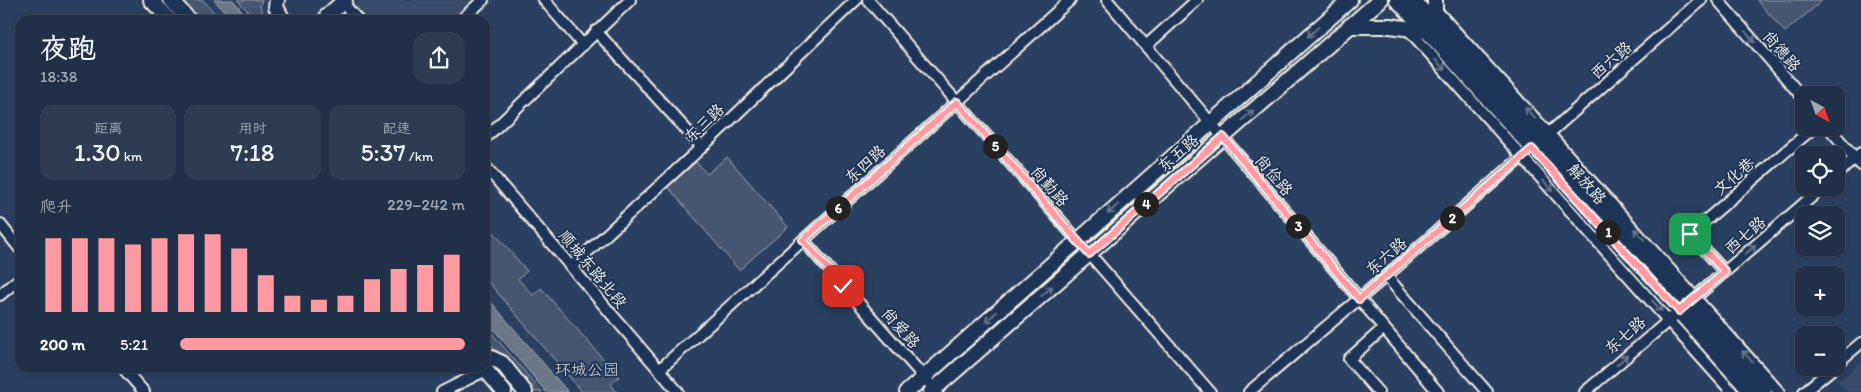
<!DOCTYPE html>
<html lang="zh">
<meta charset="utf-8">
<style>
body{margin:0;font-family:Itim,"LXGW WenKai TC",sans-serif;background:#2d3c52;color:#f1f3f6;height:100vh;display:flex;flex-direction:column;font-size:19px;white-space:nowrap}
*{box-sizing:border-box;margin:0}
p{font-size:16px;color:#a2a9b4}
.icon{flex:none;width:28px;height:28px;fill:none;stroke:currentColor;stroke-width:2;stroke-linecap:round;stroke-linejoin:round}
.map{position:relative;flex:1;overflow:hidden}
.drawer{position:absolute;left:15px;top:15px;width:475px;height:358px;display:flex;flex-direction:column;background:#203048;border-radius:15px;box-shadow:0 1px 4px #0004,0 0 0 1px #3d4b60}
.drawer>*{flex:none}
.needle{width:32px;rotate:139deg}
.controls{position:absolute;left:1795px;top:86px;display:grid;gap:10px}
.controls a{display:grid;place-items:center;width:50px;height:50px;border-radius:10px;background:#203048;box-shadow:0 1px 4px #0004,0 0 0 1px #3d4b60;font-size:25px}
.pin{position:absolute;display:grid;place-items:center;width:42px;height:42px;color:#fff;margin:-21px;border-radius:10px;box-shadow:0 2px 8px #0006}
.km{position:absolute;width:25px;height:25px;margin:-12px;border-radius:50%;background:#222;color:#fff;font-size:14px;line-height:25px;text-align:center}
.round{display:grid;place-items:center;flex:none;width:52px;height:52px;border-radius:15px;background:#2d3c52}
.headline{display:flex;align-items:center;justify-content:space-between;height:85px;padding:0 25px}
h1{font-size:28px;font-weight:600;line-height:38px}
.stats{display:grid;grid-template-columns:repeat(3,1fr);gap:8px;height:85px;padding:5px 25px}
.stats div{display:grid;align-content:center;border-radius:12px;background:#2d3c52;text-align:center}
.stats b{font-size:25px;font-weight:600}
.stats small{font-size:14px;font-weight:400}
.stats p{font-size:14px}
.chart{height:140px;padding:10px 25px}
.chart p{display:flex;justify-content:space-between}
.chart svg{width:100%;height:90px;margin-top:5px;stroke:#ff9aa2;stroke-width:6}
ul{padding:0 25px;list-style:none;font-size:16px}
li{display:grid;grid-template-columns:80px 60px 1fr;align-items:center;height:38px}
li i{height:12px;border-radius:6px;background:#ff9aa2}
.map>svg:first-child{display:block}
</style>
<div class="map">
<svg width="1861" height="392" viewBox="0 0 1861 392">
<rect width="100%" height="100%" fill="#2a4060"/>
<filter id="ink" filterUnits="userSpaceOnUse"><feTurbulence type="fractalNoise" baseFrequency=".02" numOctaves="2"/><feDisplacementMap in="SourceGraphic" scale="10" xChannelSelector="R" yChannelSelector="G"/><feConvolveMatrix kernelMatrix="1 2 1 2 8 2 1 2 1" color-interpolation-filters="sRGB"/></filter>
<g filter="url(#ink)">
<!-- built -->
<g fill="#374c69">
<polygon points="360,0 496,0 473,20 363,20 352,7"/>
<polygon points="1861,362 1861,392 1847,392 1838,382"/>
</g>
<!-- green -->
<g fill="#445771" stroke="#9ca4ac">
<polygon points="178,0 203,0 221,20 195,20"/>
<polygon points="238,0 262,0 260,5 264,18 262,20 255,20"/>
<polygon points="1757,0 1823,0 1785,32"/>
<polygon points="727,157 788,227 739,270 668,187 696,162 707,174"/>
<polygon points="485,222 527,271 518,279 533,295 541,288 619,377 611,384 617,392 582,392 485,278"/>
<polygon points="485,325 542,392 529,392 485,337"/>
</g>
<!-- water -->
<g fill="#6a788a" stroke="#a1a8b0">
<polygon points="214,0 233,0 250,20 232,20"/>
<polygon points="485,295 568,392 546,392 485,319"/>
</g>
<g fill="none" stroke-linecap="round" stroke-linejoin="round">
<defs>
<g id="minor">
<polyline points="544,0 583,45"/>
<polyline points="868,0 1210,392"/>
<polyline points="1107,0 1438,392"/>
<polyline points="1718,0 1804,99"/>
<polyline points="342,2 358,20"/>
<polyline points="1435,9 1549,134 1779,392"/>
<polyline points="461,20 483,0"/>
<polyline points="1407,28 1732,392"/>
<polyline points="596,31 702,147"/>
<polyline points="1146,46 1197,0"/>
<polyline points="1829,128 1861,165"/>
<polyline points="485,138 630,0"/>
<polyline points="485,166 678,392"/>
<polyline points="1836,175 1861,153"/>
<polyline points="0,224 20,249"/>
<polyline points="803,240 937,392"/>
<polyline points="572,266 702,147 856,0"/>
<polyline points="1725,272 1690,234 1813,128"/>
<polyline points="1386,276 1487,392"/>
<polyline points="0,295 20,278"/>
<polyline points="1692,300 1822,188"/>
<polyline points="1836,364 1861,343"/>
<polyline points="123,368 144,392"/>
<polyline points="659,370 1070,0"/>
<polyline points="442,392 486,370"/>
<polyline points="1249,392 1386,276 1701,0"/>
<polyline points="1378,392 1349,359 1384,328"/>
<polyline points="1585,392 1674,316"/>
<polyline points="1804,392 1833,368"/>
</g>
<g id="major">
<polyline points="151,0 170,20"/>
<polyline points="171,0 189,20"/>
<polyline points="277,0 276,7 283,20"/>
<polyline points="1397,0 1427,31 1751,392"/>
<polyline points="1413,0 1687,304 1764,392"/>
<polyline points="327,16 345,0"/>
<polyline points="1435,24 1435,0"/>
<polyline points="1349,26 1390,26 1427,31"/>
<polyline points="485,355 502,363 525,392"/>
<polyline points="484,368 504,392"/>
<polyline points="907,392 1350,0"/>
<polyline points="931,392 1380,0"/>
</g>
</defs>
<!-- minor casing -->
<use href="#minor" stroke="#f4f1e8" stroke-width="14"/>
<!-- major casing -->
<use href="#major" stroke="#f4f1e8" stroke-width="18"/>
<!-- minor -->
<use href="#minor" stroke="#1d3557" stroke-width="10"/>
<!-- major -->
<use href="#major" stroke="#1d3557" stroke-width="14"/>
</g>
<!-- one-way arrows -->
<defs><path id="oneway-shaft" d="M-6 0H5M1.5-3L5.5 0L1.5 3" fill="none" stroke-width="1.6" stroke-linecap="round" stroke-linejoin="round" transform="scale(1.25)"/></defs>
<g stroke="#68778a">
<use href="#oneway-shaft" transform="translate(1313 32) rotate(138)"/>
<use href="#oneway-shaft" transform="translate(1750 37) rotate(49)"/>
<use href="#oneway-shaft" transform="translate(1440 65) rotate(48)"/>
<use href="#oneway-shaft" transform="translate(1530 113) rotate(-132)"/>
<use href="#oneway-shaft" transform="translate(1248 115) rotate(-41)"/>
<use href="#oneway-shaft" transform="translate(1548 186) rotate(48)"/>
<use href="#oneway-shaft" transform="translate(1113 209) rotate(139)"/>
<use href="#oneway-shaft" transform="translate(1639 234) rotate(-132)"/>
<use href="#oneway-shaft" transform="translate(1750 250) rotate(-41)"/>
<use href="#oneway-shaft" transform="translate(1047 291) rotate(-41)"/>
<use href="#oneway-shaft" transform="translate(1657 306) rotate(48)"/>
<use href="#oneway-shaft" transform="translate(991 317) rotate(138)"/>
<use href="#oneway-shaft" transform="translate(1747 356) rotate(-132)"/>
<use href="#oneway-shaft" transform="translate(1622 360) rotate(-41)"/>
</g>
</g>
<g fill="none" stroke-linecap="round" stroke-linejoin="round" filter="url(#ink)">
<defs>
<polyline id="route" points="843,286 803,240 957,102 1089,254 1223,137 1359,299 1532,149 1679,311 1725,272 1690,234"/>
</defs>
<!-- route casing -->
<use href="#route" stroke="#fff" stroke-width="10"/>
<!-- route -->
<use href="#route" stroke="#ff9aa2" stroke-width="6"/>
</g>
<g text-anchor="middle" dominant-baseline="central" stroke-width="4" stroke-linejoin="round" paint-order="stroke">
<!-- street labels -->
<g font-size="16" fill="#f4f1e8" stroke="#1d3557">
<text transform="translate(1782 51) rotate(49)">尚德路</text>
<text transform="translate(1611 60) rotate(-41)">西六路</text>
<text transform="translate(704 123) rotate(-43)">东三路</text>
<text transform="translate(1178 153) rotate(-41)">东五路</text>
<text transform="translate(865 164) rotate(-42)">东四路</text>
<text transform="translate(1274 175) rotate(50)">尚俭路</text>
<text transform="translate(1734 176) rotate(-41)">文化巷</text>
<text transform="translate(1587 184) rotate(48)">解放路</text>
<text transform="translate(1050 186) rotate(49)">尚勤路</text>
<text transform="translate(1745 235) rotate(-41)">西七路</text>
<text transform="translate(1386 256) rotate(-41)">东六路</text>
<text transform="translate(593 269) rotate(50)">顺城东路北段</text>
<text transform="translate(901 328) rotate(48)">尚爱路</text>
<text transform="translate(1625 335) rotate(-41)">东七路</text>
</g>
<!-- park labels -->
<g font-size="16" fill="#bfc3c4" stroke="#1d3557">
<text x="587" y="369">环城公园</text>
</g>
</g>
</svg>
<div class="controls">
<a><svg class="needle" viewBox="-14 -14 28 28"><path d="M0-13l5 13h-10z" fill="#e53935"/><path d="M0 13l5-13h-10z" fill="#a2a9b4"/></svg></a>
<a><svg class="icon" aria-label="locate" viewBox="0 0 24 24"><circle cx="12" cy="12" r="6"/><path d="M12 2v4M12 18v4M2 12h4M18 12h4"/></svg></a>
<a><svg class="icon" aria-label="layers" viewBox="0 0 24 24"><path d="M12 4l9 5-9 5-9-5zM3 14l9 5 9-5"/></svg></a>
<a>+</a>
<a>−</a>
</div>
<div class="pin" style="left:1690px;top:234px;background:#1e9e55"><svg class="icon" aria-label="arrive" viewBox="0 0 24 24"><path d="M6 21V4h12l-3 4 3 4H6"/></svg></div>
<div class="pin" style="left:843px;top:286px;background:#d93025"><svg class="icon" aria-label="check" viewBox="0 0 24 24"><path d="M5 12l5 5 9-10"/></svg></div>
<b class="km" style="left:1608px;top:232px">1</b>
<b class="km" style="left:1452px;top:218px">2</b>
<b class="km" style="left:1298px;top:226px">3</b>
<b class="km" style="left:1146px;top:204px">4</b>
<b class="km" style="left:995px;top:146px">5</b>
<b class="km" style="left:838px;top:208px">6</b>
<section class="drawer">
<div class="headline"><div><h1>夜跑</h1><p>18:38</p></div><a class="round"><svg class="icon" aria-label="share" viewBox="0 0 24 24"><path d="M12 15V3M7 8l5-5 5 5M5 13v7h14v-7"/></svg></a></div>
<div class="stats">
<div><p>距离</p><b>1.30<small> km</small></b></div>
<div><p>用时</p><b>7:18</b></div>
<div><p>配速</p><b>5:37<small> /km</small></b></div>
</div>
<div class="chart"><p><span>爬升</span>229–242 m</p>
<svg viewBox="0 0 160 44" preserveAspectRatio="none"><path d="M5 44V8M15 44V8M25 44V8M35 44V11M45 44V8M55 44V6M65 44V6M75 44V13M85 44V26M95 44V36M105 44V38M115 44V36M125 44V28M135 44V23M145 44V21M155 44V16"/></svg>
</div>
<ul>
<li><b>200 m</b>5:21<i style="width:100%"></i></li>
</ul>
</section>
</div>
